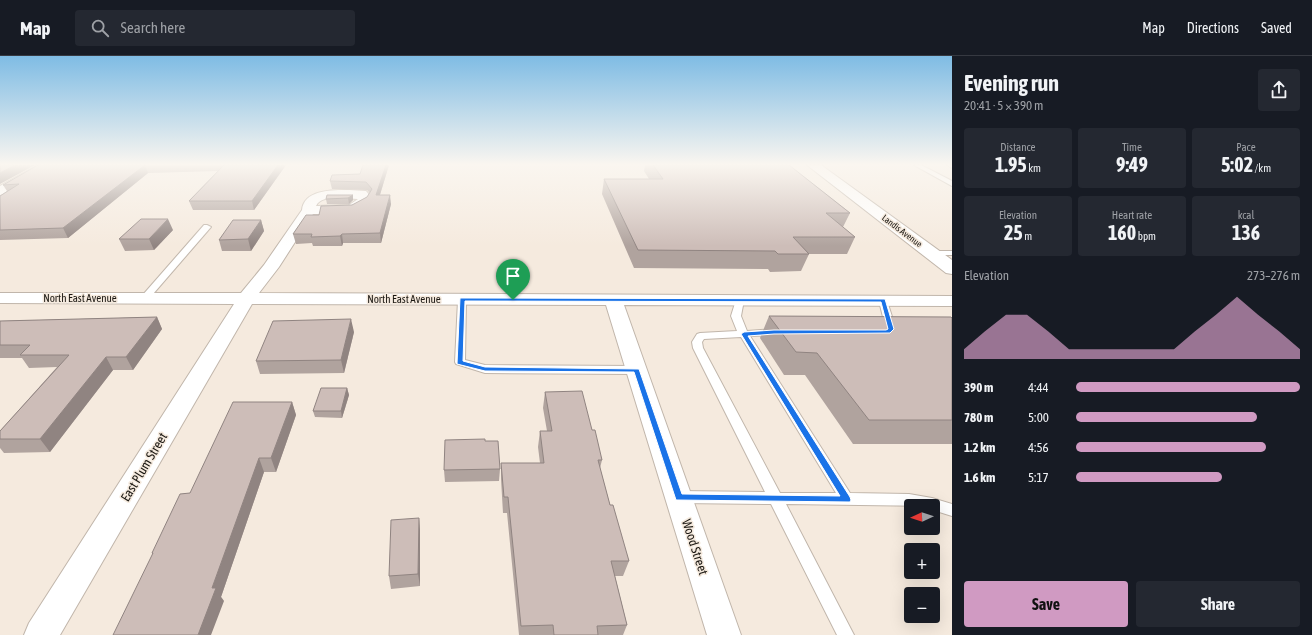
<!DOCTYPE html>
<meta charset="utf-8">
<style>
body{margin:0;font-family:"Asap Condensed",sans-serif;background:#242831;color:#f1f3f6;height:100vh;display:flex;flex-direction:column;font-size:15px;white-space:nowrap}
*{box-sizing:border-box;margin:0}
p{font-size:13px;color:#9ea1a6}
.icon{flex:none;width:22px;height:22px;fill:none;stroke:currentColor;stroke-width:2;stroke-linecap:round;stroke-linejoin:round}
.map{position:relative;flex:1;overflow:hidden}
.drawer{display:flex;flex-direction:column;background:#171b24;width:360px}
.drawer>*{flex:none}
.needle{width:26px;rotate:267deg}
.tools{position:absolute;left:904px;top:443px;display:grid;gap:8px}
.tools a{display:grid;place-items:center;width:36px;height:36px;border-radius:4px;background:#171b24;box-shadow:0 4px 16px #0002;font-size:20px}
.pin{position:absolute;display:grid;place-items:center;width:34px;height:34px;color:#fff;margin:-41px -17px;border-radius:50% 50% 50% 0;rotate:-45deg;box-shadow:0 0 4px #0007}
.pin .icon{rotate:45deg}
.round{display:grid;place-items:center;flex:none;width:42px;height:42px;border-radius:4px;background:#242831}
.head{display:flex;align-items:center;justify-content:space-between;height:68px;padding:0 12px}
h1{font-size:22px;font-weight:700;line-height:30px}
.metrics{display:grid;grid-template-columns:repeat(3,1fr);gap:6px;height:68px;padding:4px 12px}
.metrics div{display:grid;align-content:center;border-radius:4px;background:#242831;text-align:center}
.metrics b{font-size:20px;font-weight:700}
.metrics small{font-size:11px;font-weight:400}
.metrics p{font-size:11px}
.chart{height:112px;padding:8px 12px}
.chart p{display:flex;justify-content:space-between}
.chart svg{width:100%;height:72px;margin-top:4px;fill:#d09ac2;opacity:.7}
.primary-button{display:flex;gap:8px;margin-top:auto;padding:8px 12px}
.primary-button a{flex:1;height:46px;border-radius:4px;background:#d09ac2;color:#111;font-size:16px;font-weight:700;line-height:46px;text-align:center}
.primary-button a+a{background:#242831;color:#f1f3f6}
ul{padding:0 12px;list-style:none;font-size:13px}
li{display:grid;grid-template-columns:64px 48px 1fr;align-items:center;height:30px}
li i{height:10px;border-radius:5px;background:#d09ac2}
header{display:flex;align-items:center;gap:24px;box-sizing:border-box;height:56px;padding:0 20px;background:#171b24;border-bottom:1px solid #363941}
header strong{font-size:19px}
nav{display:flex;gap:22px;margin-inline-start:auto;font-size:14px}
.search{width:280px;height:36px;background:#242831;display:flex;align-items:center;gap:10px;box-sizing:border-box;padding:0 14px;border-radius:4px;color:#9ea1a6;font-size:15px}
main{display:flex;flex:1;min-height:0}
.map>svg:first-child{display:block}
</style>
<header>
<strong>Map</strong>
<div class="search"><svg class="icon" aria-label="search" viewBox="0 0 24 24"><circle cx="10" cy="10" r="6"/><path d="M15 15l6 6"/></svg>Search here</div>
<nav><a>Map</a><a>Directions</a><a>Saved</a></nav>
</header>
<main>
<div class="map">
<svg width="952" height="579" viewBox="0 0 952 579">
<rect width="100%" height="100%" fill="#f5eade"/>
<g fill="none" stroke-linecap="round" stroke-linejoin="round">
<defs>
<g id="lane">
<polygon points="914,109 921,109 952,125 952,130"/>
<polygon points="947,109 952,109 952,112"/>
<polygon points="204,169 207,169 211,171 147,245 141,245 140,243 141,241"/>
<polygon points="928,195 952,195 952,199 931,199 927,197"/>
<polygon points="462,241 466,244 465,304 485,309 637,310 641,312 642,314 641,316 637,318 485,317 456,308 455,306 458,244"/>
<path d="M740,241L744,244L741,260L747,275L774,273L779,276L774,279L750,280L850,437L909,438L932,442L952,448V460L933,454V450L786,448L854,579H837L771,448L679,447L674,445L672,441L674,437L679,435L765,436L693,292L692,286L697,278L700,277L737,275L731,260L736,244ZM741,281L836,437H780L703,292L702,286L704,283Z"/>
<polygon points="883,242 887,245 896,273 894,275 891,276 886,273 879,245"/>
</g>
<g id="street">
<polygon points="38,109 52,109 50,111 5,138 0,139 0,130"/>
<path d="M349,134L366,135L372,142C360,163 333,157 313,158L279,211L259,237L952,240V250L624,249L741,579H707L606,249L252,248L60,579H24L29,567L234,248L0,247V237H241L264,209L302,154C304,133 334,134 349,134ZM341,142L358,143L349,149L316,150C320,141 333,142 341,142Z"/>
</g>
<polygon id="primary" points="807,109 821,109 952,204 952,218 946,217"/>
</defs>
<!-- lane casing -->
<use href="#lane" stroke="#c1b6ab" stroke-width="2"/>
<!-- street casing -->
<use href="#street" stroke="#c1b6ab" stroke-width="2"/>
<!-- primary casing -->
<use href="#primary" stroke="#c1b6ab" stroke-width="2"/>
<!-- lane -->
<use href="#lane" fill="#fff" fill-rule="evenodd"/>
<!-- street -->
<use href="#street" fill="#fff" fill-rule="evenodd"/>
<!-- primary -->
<use href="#primary" fill="#fff" fill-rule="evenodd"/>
</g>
<!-- wall -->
<g fill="#b0a39e">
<polygon points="38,109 286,109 254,154 193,154 189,145 218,115 148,117 68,182 0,184 0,140 7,135 3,129"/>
<polygon points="389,109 380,139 391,148 381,187 343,187 342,190 313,190 312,187 296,188 293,178 319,159 352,149 367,141 370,137 367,134 332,133 330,125 360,118"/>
<polygon points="645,109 789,109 850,157 843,171 855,181 847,198 809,198 801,215 770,216 768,213 634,212 602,138 604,123 649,123 644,115"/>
<polygon points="353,139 353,144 349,148 327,148 326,143"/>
<polygon points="261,164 264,175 251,195 222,195 219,184"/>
<polygon points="173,174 154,194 125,195 119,183"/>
<polygon points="769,260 952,262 952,388 853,388 805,319 784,319 760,282"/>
<polygon points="157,261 162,273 133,314 113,314 50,396 4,397 0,392 0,375 57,311 29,312 22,302 0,302 0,265"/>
<polygon points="354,276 344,317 260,318 256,305"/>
<polygon points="347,332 349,339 342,362 315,361 313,355"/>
<polygon points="545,336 592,374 602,404 600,412 610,449 629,505 623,520 615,520 627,569 623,579 519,579 507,457 503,457 501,423 501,407 540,407 538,391 540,375 547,375 543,352"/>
<polygon points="292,346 296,359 276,416 264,416 221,541 224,545 152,498 152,497 190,437"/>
<polygon points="485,385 500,413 499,425 445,426 444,414"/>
<polygon points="419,462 420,475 420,530 391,533 389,520"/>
</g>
<!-- shaded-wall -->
<g fill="#908481">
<polygon points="15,109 35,109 0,128 0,117"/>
<polygon points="145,109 148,117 68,182 63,172"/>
<polygon points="278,109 286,109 254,154 252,145"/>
<polygon points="386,109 389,109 377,148 376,139"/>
<polygon points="353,139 353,144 349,148 348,142"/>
<polygon points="390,139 391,148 381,187 380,177"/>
<polygon points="168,163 173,174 154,194 149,183"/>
<polygon points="261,164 264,175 251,195 248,183"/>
<polygon points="342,178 343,187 342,190 340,180"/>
<polygon points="157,261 162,273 133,314 126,301"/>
<polygon points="351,263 354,276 344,317 341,304"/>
<polygon points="106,301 113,314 50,396 40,383"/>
<polygon points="347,332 349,339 342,362 341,355"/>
<polygon points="292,346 296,359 276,416 271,402"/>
<polygon points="259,402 264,416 221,541 224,545 211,579 198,579 212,532"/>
<polygon points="419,462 420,475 420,530 418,518"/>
</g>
<!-- building -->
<g fill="#cdbdb8" stroke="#908481">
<polygon points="0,109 15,109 0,117"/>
<polygon points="38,109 145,109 63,172 0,174 0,140 19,128 3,129"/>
<polygon points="224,109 278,109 252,145 189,145"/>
<polygon points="363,109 386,109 376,139 390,139 380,177 342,178 340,180 311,181 312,178 293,178 306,159 319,159 321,150 352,149 367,141 372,133 366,126 330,125 332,119 360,118"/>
<polygon points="653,109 789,109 850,157 826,157 855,181 793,181 809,198 778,198 775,195 638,194 604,123 663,123"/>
<polygon points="327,139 353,139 348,142 326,143"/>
<polygon points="141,163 168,163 149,183 119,183"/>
<polygon points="233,164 261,164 248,183 219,184"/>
<polygon points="769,260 951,261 952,262 952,364 869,364 817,297 796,296"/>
<polygon points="157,261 126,301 106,301 40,383 0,383 0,375 69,299 20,299 30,289 0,289 0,265"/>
<polygon points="351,263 341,304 256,305 273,265"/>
<polygon points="321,332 347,332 341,355 313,355"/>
<polygon points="582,335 592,374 595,374 602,404 598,404 610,449 613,449 629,505 611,505 627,569 597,570 598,579 554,579 553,569 521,570 508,441 504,441 501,407 544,407 540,375 552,375 545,336"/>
<polygon points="233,346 292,346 271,402 259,402 212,532 216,532 198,579 113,579 153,497 152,497 180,438 190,437"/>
<polygon points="485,383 485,385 498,385 500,413 444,414 445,384"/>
<polygon points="419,462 418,518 389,520 391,464"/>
</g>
<!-- sky -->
<linearGradient id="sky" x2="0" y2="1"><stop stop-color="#7fbce4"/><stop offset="0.57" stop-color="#faf6f0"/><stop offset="1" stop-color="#faf6f0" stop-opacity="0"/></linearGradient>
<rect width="952" height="190" fill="url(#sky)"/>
<!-- route -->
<path fill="#1a73e8" stroke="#fff" fill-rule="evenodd" d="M460,242L885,243L894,273L890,277L774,278L748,280L850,441L851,444L850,446L676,444L634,316L485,315L457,308ZM465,245L881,246L888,273L886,274H774L744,276L741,278L840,440L682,438L639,313L485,311L463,305Z"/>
<g text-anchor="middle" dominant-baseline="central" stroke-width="3" stroke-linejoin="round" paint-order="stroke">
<!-- far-street labels -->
<g font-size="9" fill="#1a1712" stroke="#f5eade">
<text transform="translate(902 175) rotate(37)">Landis Avenue</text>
</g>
<!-- street labels -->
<g font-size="11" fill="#1a1712" stroke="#f5eade">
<text x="80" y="242">North East Avenue</text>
<text x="404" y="243">North East Avenue</text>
</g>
<!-- near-street labels -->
<g font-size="13" fill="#1a1712" stroke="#f5eade">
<text transform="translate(144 411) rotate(-59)">East Plum Street</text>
<text transform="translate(695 491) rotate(72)">Wood Street</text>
</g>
</g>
</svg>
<div class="tools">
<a><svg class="needle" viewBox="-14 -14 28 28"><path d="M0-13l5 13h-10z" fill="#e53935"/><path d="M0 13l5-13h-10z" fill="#9ea1a6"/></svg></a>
<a>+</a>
<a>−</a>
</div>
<div class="pin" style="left:513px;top:244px;background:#1e9e55"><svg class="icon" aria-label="arrive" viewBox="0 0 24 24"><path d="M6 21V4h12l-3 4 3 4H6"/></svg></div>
</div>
<section class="drawer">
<div class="head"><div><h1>Evening run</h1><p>20:41 · 5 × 390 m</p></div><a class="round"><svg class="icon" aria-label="share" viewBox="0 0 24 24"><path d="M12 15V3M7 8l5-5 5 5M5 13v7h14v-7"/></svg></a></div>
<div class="metrics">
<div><p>Distance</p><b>1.95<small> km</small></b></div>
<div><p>Time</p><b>9:49</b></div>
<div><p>Pace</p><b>5:02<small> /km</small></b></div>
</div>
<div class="metrics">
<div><p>Elevation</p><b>25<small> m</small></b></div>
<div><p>Heart rate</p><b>160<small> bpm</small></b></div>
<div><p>kcal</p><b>136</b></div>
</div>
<div class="chart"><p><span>Elevation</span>273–276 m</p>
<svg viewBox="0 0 160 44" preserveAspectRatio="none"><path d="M0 44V38L10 27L20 17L30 17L40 27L50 38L60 38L70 38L80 38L90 38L100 38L110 27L120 17L130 6L140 17L150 27L160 38V44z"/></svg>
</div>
<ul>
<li><b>390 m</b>4:44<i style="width:100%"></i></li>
<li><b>780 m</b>5:00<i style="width:81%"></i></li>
<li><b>1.2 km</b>4:56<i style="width:85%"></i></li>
<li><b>1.6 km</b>5:17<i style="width:65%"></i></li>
</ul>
<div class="primary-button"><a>Save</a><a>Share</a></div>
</section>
</main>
